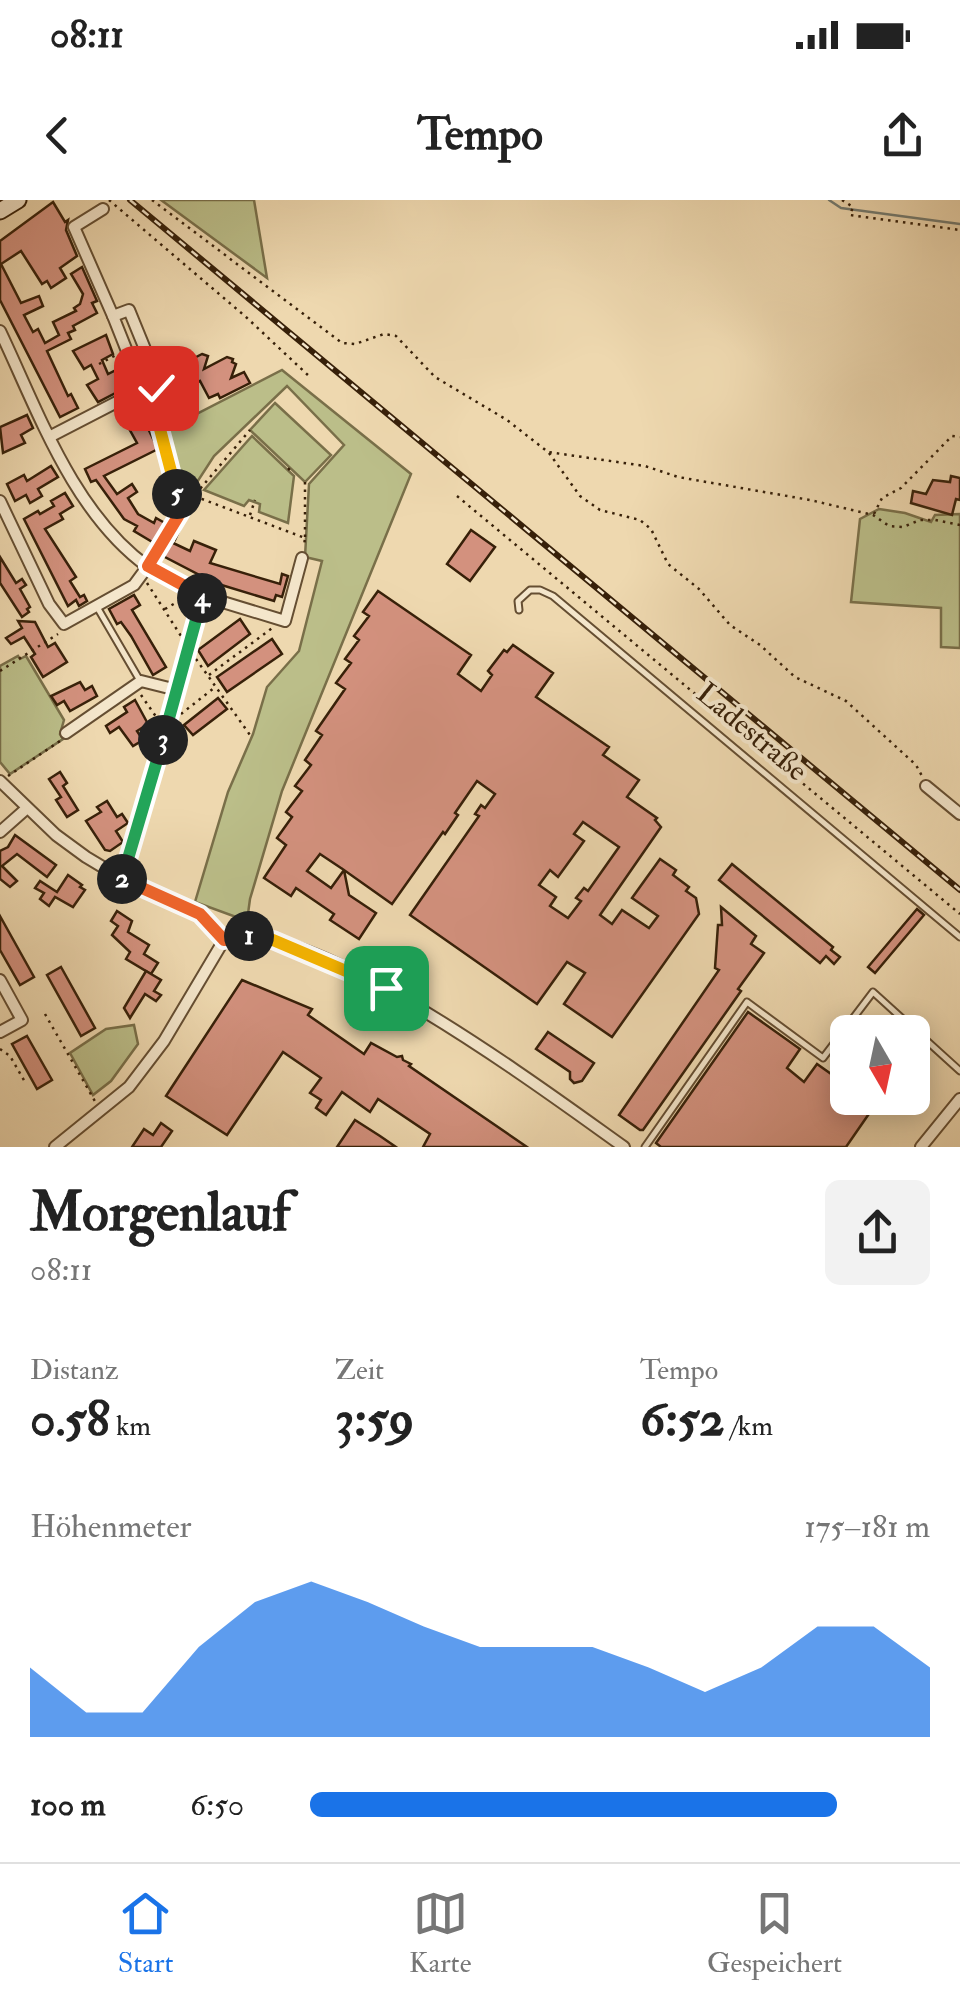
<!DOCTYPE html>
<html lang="de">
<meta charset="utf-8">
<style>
body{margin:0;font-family:"IM FELL Double Pica",serif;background:#f2f2f2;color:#222;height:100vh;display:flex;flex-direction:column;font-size:38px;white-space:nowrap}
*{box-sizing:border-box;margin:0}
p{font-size:32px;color:#767676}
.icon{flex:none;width:55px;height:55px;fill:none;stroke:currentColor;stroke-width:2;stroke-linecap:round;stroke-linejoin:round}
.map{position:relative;height:947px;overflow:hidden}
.panel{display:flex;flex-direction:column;background:#fff;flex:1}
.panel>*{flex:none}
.needle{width:65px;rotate:171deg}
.tools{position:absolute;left:830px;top:815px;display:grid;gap:20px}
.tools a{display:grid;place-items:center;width:100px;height:100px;border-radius:15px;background:#fff;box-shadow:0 5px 25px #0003;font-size:50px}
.pin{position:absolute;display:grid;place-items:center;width:85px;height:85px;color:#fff;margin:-42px;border-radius:20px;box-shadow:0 5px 15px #0006}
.km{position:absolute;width:50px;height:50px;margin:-25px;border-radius:50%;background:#222;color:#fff;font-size:28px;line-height:50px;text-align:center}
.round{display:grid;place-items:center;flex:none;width:105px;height:105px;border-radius:15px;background:#f2f2f2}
.head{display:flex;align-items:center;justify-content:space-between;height:170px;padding:0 30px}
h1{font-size:55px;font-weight:700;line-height:75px}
.figures{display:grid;grid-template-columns:repeat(3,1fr);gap:15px;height:170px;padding:10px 30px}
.figures div{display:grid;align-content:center}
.figures b{font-size:50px;font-weight:700}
.figures small{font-size:28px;font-weight:400}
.figures p{font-size:28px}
.chart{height:280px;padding:20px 30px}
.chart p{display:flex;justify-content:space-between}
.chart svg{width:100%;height:180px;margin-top:10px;fill:#1a73e8;opacity:.7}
ul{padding:0 30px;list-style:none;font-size:32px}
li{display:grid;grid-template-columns:160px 120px 1fr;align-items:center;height:75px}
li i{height:25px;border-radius:12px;background:#1a73e8}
.status{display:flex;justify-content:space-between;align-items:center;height:70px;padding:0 50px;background:#fff;direction:ltr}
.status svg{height:28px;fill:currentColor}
header{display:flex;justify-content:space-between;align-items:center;height:130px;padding:0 30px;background:#fff;font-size:45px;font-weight:700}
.menu{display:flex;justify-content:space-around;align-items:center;height:140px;border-top:2px solid #e0e0e0;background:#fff;font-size:28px;color:#767676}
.menu a{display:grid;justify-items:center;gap:5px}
.menu .selected{color:#1a73e8}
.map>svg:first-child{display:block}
</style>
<div class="status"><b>08:11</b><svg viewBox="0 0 49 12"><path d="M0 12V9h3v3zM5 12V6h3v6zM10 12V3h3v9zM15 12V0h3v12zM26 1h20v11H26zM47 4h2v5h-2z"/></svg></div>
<header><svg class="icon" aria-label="back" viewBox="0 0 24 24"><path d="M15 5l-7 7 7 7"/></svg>Tempo<svg class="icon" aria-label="share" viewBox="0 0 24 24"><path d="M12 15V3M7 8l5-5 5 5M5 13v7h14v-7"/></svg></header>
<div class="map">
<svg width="960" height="947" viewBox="0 0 960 947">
<rect width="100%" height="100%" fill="#eed8af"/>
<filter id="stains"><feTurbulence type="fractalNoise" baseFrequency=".002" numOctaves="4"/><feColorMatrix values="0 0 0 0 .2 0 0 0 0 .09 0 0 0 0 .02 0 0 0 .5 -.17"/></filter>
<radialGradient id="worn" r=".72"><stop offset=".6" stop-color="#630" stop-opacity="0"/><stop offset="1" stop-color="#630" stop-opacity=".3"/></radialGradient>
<!-- green -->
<g fill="#bbbe89" stroke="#796f49" stroke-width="2.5">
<polygon points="161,0 254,0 267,78"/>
<polygon points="282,170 411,274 282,591 250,699 247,721 195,702 228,592 253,534 267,487 299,451 322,361 305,357 309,284 344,245 287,186 214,256 177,313 158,234"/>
<polygon points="275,203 331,255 305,282 250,230"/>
<polygon points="252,236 294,276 288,323 259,312 260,304 249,300 244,306 204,290"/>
<polygon points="879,309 905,313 931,322 935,315 960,314 960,448 941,447 941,408 851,402 860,319"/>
<polygon points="18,456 20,459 26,456 64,520 60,534 63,539 10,574 0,562 0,466"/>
<polygon points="134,825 138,844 111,881 93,895 70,853 106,829"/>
</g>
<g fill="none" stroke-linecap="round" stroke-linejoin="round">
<!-- stream -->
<polyline stroke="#747b70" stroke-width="2.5" points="829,0 841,8 960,24"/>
</g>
<!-- building -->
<g fill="#d3917e" stroke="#372009" stroke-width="2.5" fill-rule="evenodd">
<polygon points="53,2 65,22 68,20 66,30 77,56 60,68 66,78 51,88 47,81 42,84 21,51 1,64 21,103 39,96 43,106 24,115 33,132 38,129 45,143 59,135 53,122 76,111 74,108 80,104 83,94 71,74 82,67 97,101 92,103 97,113 73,126 75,130 68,133 71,139 47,151 68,196 71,194 78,208 60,217 0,100 0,41"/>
<polygon points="106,135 113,154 102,160 108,174 120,168 127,187 98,202 87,185 98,179 91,165 84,169 73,151"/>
<polygon points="202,154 208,156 204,169 227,157 233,159 232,162 236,164 231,178 244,172 250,183 220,198 218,194 209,198 200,181 176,193 168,183 167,172"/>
<polygon points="137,206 158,249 104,276 117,294 132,284 137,292 128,298 138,314 154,323 156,318 179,331 175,340 160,331 154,343 134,331 137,326 124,319 96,280 91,282 85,269 137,243 121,214"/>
<polygon points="27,215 33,228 21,235 25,243 3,253 0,227"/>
<polygon points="51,266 58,277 38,289 42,296 30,303 26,295 15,301 7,284 24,275 27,281"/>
<polygon points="951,276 960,278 960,300 956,299 952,315 911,303 913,291 926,294 933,280 950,282"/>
<polygon points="65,293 73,306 60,314 63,319 45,329 76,377 70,381 80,397 84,395 87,401 79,406 76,400 68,406 24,319 38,311 40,314 54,306 51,301"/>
<polygon points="471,330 495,347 470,381 447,364"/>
<polygon points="194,341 216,350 210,363 280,384 282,374 288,376 282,397 276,395 274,401 215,383 163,356 171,342 190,351"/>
<polygon points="0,357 16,383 22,379 26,385 20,389 30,407 27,409 29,412 22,417 0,383"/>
<path d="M378,391L471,455L458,474L481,491L492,475L488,471L504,450L507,452L513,445L553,473L536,497L609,547L603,555L639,580L627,597L657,618L655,620L661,627L600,715L612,724L622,710L649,728L658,716L632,698L660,659L676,670L673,675L689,687L686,691L696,698L699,714L612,837L564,804L585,773L567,762L537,804L410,715L479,616L475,614L481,605L485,608L495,594L477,581L455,613L458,615L445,634L443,632L392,704L344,670L349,695L376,713L359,739L330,720L334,714L296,688L291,696L264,678L286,645L277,638L292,617L286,612L302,591L295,586L311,565L305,560L322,535L316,531L345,489L336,483L351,463L345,459L359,440L354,436L369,416L363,412ZM583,622L619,647L588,691L584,688L576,698L581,701L568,718L550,706L556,697L539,685L550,670L558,677L584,641L574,634ZM320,654L344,670L331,688L307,671Z"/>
<polygon points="134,395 140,405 132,410 166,467 153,475 131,436 121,422 117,424 109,409"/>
<polygon points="240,419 250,434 208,466 198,450"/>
<polygon points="18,421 35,422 48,447 55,443 67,462 43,477 31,457 35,454 24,437 11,444 6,438 22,428"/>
<polygon points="272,439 282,454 227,492 217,477"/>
<polygon points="80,482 85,490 92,486 97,496 70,511 64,501 57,505 51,496"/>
<polygon points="218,498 227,509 193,535 184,525"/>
<polygon points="135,500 148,524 137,531 143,540 133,546 119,527 110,533 106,526 127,512 124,507"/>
<polygon points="60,572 67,583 63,586 78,610 67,617 56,600 61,597 49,579"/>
<polygon points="107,601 117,617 122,614 128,623 116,631 123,642 110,651 105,650 86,621 101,612 97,607"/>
<polygon points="15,635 56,665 47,677 17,654 2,666 17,681 10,687 0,679 0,651 8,647"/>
<polygon points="732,664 833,747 831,750 840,757 834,764 826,756 820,763 719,680"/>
<polygon points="68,675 82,685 80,687 85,690 73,707 55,697 49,706 40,699 44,693 35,688 40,681 57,692"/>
<polygon points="721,707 756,736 751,744 764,753 738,789 741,791 643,930 640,930 619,915 719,770 715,768 718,725 722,725"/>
<polygon points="917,709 924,715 875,773 868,767"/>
<polygon points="117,711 132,721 128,732 149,745 144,754 158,763 151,774 126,759 130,752 112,735 118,726 111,721"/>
<polygon points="0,716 34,777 20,785 0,750"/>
<polygon points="61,767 95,828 81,836 47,775"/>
<polygon points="146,771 161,780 154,791 161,795 156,801 145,794 130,818 124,808"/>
<polygon points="242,780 312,809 308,815 364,854 371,843 397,857 402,856 403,860 411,864 409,866 527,947 423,947 430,934 378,899 370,912 342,892 326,915 316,908 321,900 310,893 321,878 283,852 227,935 166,896"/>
<polygon points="748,812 800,849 787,868 804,882 817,864 848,886 848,898 864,898 875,905 846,947 661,947 656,943"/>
<polygon points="548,832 594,863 582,881 574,883 570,879 570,872 536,849"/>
<polygon points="27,836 52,880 37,889 12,844"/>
<polygon points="355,920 380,936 396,947 337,947"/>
<polygon points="161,923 172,931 161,947 132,947 144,929 153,935"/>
</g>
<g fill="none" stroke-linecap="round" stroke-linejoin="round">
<defs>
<g id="lane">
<polyline points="97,407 139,479"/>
<polyline points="519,410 518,401 530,390 540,390 553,396 960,737"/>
<polyline points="645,947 747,802 823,858 873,792 960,871"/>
</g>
<g id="street">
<polyline points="103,9 74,27 113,116"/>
<path d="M0,131C38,211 73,313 148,367C165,378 185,387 203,396L128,666L121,678"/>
<polyline points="51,236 142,189 150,191 156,188 158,181 129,110 113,116 142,189"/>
<polyline points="0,301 49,404 64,424 134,385 148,366"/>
<polyline points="203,396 285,421 302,358"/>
<polyline points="66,533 141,481 177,490"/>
<polyline points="0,581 56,635 86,657 121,678 200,715 224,740"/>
<polyline points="926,586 960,614"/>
<polyline points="0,632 26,609"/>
<path d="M224,740C302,708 556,899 624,947"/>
<polyline points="0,780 22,820 0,832"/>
<polyline points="55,947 129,887 164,841 224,740"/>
<polyline points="921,947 960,899"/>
</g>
<polyline id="secondary" points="0,11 18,0"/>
</defs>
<!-- lane casing -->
<use href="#lane" stroke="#654e32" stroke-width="9"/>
<!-- street casing -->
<use href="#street" stroke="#654e32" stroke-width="14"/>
<!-- secondary casing -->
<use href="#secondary" stroke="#372009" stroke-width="19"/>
<!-- path -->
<g stroke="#372009" stroke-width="2.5" stroke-dasharray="2.5 5" stroke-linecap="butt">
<polyline points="109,0 246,117 310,177"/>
<polyline points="152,0 342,143 355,144 384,134 396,136 435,177 507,220 548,252 645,266 678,277 810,300 873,315 889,326 903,327 920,320 935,320 960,325"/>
<polyline points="842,0 853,7 850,15 960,30"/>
<polyline points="99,164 116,155"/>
<polyline points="164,195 176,202 198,191"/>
<polyline points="153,202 182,310"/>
<polyline points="549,253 580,296 600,310 640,320 651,329 668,364 699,389 730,425 760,445 795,477 846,501 916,565 922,576"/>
<polyline points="288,270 290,268"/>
<polyline points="176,287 194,296 250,230"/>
<polyline points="457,296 960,714"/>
<polyline points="874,314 882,298 901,288 952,236 960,237"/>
<polyline points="250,315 255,300"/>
<polyline points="305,337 305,282"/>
<polyline points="153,358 194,296 305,338 304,346"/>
<polyline points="147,383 181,436"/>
<polyline points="165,409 184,398"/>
<polyline points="196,459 250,535"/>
<polyline points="0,471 58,434"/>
<polyline points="209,475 275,426"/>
<polyline points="141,495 159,521"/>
<polyline points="181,514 214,488"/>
<polyline points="8,576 60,541"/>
<polyline points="45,814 96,903"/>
<polyline points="0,849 10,856 25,882"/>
</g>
<!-- lane -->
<use href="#lane" stroke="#f4e6cb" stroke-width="5"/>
<!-- street -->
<use href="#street" stroke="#f4e6cb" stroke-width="10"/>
<!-- secondary -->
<use href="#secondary" stroke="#f4e6cb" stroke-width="15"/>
<defs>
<polyline id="rail" points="130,0 960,690"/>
</defs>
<!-- rail casing -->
<use href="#rail" stroke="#372009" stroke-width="6"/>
<!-- rail -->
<use href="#rail" stroke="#f4e6cb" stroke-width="2.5" stroke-dasharray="8" stroke-linecap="butt"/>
</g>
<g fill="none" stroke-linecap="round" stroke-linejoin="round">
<defs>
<polyline id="split-1" points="249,736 273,740 386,788"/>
<polyline id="split-2" points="122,679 200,714 224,740 249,736"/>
<polyline id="split-3" points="122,679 163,540"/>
<polyline id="split-4" points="163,540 202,398"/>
<polyline id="split-5" points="177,294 182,310 148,366 203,396 202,398"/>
<polyline id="split-6" points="156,188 150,191 177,294"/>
</defs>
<!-- split-1 casing -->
<use href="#split-1" stroke="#fff" stroke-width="20"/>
<!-- split-2 casing -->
<use href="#split-2" stroke="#fff" stroke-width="20"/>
<!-- split-3 casing -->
<use href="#split-3" stroke="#fff" stroke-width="20"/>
<!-- split-4 casing -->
<use href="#split-4" stroke="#fff" stroke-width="20"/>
<!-- split-5 casing -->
<use href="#split-5" stroke="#fff" stroke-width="20"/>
<!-- split-6 casing -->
<use href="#split-6" stroke="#fff" stroke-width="20"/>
<!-- split-1 -->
<use href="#split-1" stroke="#f5b400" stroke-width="12"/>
<!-- split-2 -->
<use href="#split-2" stroke="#f0652b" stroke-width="12"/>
<!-- split-3 -->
<use href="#split-3" stroke="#22a559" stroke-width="12"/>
<!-- split-4 -->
<use href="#split-4" stroke="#22a559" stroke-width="12"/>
<!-- split-5 -->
<use href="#split-5" stroke="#f0652b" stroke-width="12"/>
<!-- split-6 -->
<use href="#split-6" stroke="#f5b400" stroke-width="12"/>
</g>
<g text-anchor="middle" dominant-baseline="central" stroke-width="8" stroke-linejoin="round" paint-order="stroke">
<!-- street labels -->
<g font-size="30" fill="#372009" stroke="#f4e6cb">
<text transform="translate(752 532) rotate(40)">Ladestraße</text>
</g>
</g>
<rect width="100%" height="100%" filter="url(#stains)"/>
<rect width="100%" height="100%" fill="url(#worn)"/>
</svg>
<div class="tools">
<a><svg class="needle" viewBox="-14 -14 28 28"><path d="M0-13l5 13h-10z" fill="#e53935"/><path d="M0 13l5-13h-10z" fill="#767676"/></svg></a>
</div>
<div class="pin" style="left:386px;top:788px;background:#1e9e55"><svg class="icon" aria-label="arrive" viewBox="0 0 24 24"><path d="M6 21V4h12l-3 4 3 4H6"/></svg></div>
<div class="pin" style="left:156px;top:188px;background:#d93025"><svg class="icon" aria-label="check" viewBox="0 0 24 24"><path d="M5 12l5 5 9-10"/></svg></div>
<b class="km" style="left:249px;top:736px">1</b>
<b class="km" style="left:122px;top:679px">2</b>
<b class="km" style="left:163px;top:540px">3</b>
<b class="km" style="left:202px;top:398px">4</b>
<b class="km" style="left:177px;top:294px">5</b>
</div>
<section class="panel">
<div class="head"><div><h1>Morgenlauf</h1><p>08:11</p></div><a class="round"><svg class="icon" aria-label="share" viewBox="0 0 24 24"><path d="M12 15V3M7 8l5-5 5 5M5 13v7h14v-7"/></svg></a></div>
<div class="figures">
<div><p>Distanz</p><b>0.58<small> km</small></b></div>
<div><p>Zeit</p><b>3:59</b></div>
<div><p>Tempo</p><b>6:52<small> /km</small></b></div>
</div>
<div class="chart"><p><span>Höhenmeter</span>175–181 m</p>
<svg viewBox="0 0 160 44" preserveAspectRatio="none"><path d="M0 44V27L10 38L20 38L30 22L40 11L50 6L60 11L70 17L80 22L90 22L100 22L110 27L120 33L130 27L140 17L150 17L160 27V44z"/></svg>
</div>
<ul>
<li><b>100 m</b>6:50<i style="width:85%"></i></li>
</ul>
</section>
<nav class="menu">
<a class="selected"><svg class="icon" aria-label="home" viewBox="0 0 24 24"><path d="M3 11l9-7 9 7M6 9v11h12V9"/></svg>Start</a>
<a><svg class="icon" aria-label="map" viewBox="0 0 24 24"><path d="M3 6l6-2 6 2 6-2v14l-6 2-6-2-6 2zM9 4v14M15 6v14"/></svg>Karte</a>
<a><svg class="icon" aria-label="saved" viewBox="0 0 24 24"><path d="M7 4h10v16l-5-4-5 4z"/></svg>Gespeichert</a>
</nav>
